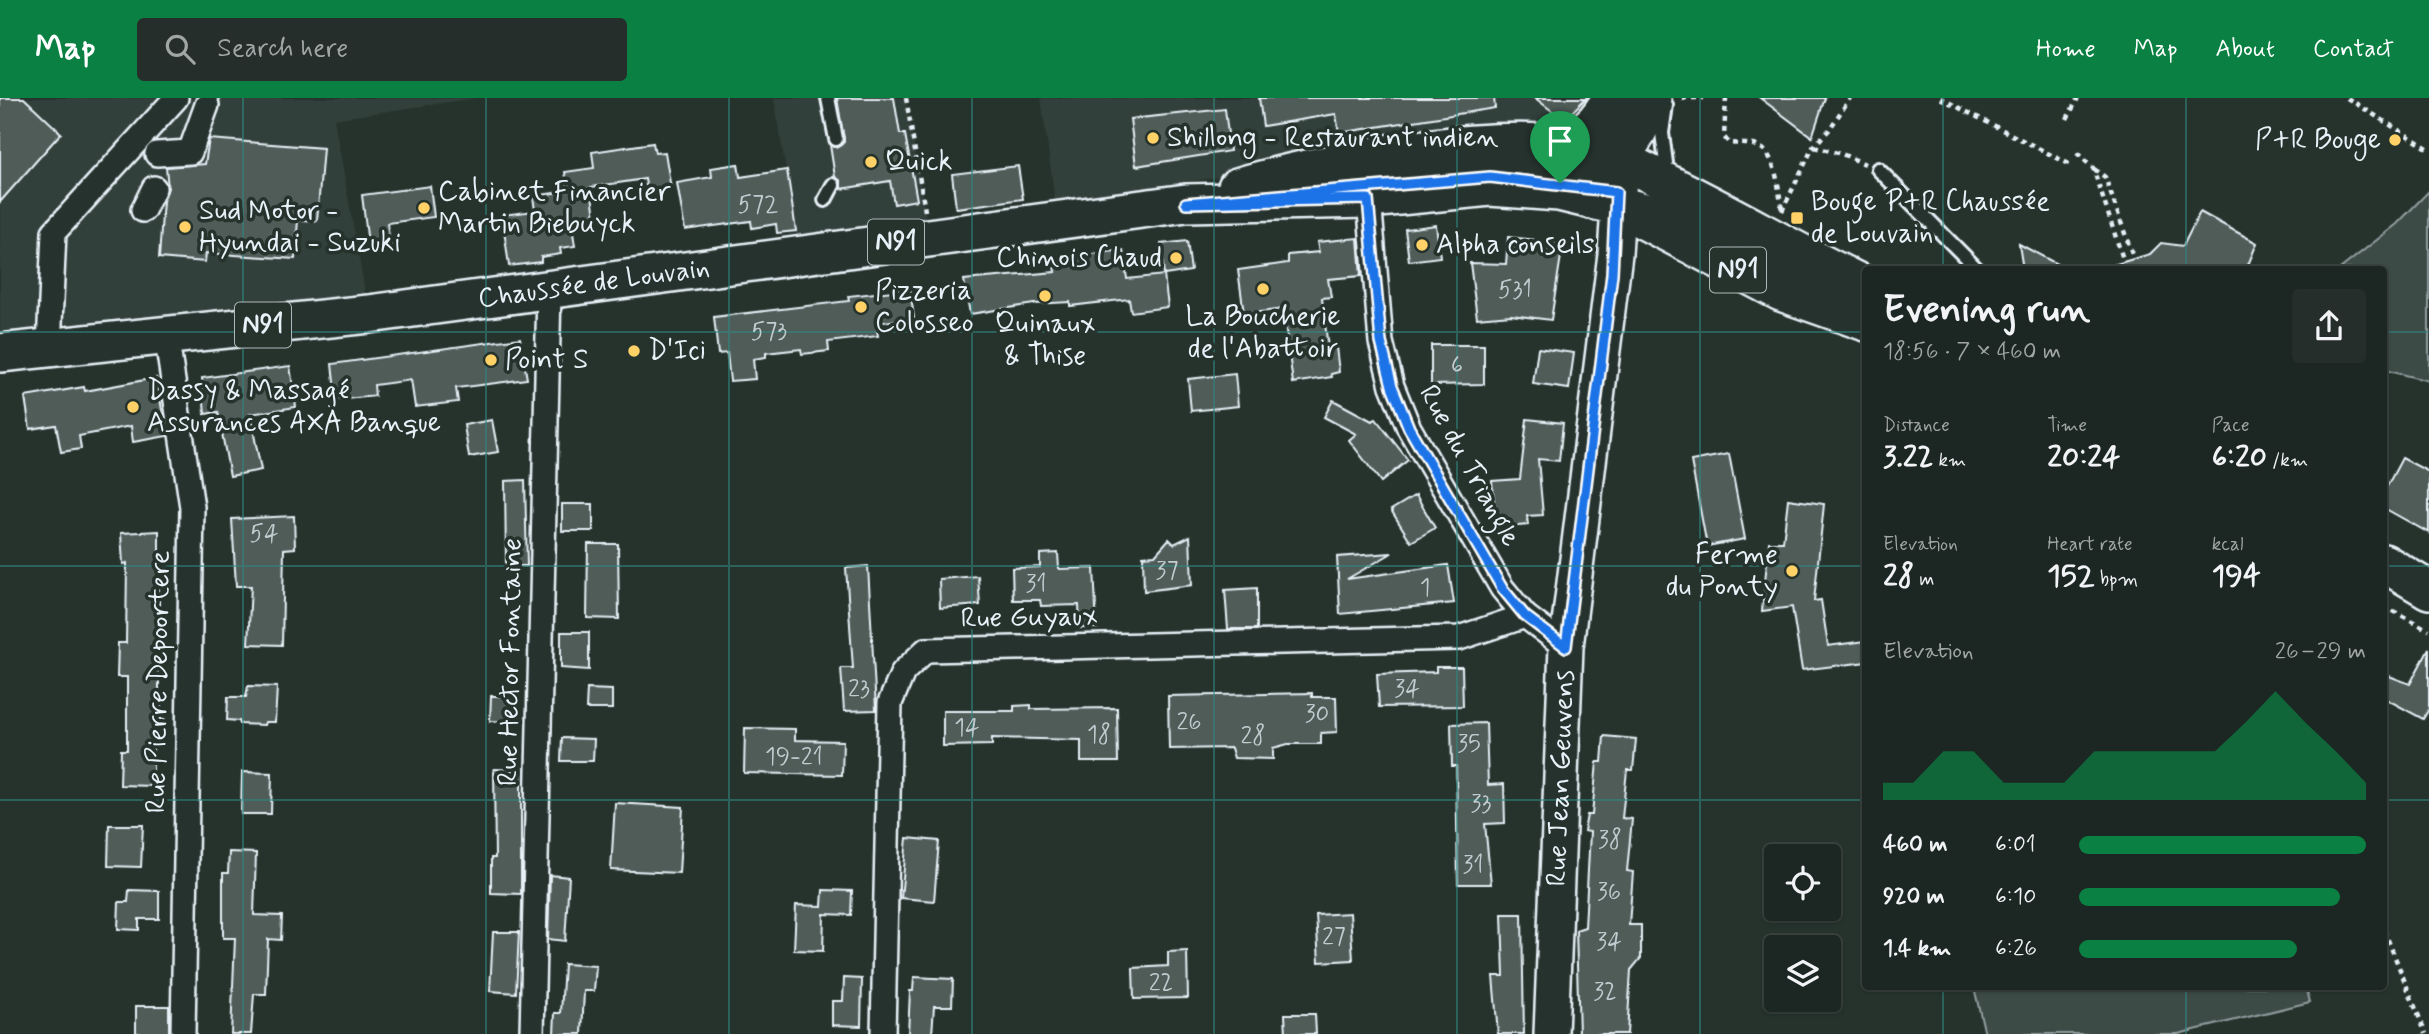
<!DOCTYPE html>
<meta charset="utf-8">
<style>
body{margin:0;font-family:Mynerve,sans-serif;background:#252e2a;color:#f1f3f6;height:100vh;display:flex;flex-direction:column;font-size:26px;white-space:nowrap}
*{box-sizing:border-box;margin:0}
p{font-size:23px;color:#a0a5a5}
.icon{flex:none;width:38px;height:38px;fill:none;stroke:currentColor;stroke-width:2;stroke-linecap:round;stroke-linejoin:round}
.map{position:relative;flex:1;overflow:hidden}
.side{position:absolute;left:1862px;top:168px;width:525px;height:724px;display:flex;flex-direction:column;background:#1c2622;border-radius:7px;box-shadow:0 2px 5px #0004,0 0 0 2px #3a4340}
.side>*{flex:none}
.buttons{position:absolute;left:1764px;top:746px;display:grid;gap:14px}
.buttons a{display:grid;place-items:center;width:77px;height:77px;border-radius:7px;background:#1c2622;box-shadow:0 2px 5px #0004,0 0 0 2px #3a4340;font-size:35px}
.pin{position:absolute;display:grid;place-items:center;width:60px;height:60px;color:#fff;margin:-72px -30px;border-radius:50% 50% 50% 0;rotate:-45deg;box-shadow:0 0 7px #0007}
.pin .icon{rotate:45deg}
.round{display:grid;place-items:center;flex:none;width:74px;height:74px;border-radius:7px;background:#252e2a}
.summary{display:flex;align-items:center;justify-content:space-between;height:119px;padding:0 21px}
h1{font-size:38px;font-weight:700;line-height:52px}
.stats{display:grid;grid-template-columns:repeat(3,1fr);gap:10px;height:119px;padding:7px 21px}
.stats div{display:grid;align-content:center}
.stats b{font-size:30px;font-weight:700}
.stats small{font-size:19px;font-weight:400}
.stats p{font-size:19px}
.chart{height:196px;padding:14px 21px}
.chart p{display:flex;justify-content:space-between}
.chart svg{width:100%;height:126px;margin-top:7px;fill:#0b8043;opacity:.7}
ul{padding:0 21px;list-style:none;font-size:23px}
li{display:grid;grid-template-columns:112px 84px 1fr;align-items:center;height:52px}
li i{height:18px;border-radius:9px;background:#0b8043}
header{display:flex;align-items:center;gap:42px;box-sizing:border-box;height:98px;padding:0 35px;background:#0b8043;color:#fff}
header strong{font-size:33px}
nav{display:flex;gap:38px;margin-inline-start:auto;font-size:24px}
.search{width:490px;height:63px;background:#252e2a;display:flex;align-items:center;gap:18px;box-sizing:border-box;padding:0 24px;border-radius:7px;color:#a0a5a5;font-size:26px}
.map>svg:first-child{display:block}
</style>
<header>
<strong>Map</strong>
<div class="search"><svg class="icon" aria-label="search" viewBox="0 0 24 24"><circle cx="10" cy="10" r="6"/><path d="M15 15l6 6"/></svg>Search here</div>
<nav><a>Home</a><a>Map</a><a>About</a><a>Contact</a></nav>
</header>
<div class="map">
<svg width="2429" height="936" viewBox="0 0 2429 936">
<rect width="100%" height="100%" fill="#26332d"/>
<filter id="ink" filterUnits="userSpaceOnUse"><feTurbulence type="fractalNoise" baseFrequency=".0143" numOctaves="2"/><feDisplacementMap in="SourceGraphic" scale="14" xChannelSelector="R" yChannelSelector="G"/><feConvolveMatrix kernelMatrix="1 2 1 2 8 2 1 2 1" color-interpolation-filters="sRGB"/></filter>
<g filter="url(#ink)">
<!-- built -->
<g fill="#333f3a">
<polygon points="0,0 476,0 334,21 369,216 0,255"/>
<polygon points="774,0 906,0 929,139 800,157"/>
<polygon points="1041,0 1605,0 1579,27 1055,103"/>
</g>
<!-- green -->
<g fill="#3e4b47" stroke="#939ea0" stroke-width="2">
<polygon points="2429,93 2429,283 2384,272 2384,172 2340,171 2397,126"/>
<polygon points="1974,889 2306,889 2310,904 2178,936 1985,936"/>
</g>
<!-- building -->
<g fill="#505c59" stroke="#e8f1f8" stroke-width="2">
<polygon points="0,0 24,0 61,35 0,104"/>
<polygon points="837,0 894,0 900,36 905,36 917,102 894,106 890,83 841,91 841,83 835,79 830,47 838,49 844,43"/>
<polygon points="1259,0 1494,0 1495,10 1339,35 1336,16 1263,28"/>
<polygon points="1535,0 1586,0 1564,22"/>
<polygon points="1760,0 1825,0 1812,39"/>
<polygon points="1225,11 1230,53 1136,68 1130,21"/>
<polygon points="209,41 323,50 317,123 298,122 295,161 206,155 205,164 159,160 163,103 168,90 166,69 205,66"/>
<polygon points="653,45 655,55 665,54 671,91 647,94 645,81 591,89 595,119 571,122 575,148 560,150 561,156 541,159 541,164 509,168 502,117 535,113 533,98 568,93 565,74 594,70 592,54"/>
<polygon points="738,66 740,79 787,72 796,133 777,135 776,126 752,130 751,123 685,132 677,85 712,79 711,70"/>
<polygon points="1018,68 1023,101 956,110 952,76"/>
<polygon points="430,88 434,119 387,125 391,151 369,154 362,97"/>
<polygon points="2200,114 2257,145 2246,172 2113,172 2113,167 2150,156 2161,145 2183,148"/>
<polygon points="1436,127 1440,159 1409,163 1405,131"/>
<polygon points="1508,139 1563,145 1551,222 1511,217 1477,220 1470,165 1506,166"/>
<polygon points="1358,140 1361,178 1328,181 1331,199 1322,200 1328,250 1336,249 1339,274 1331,276 1332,279 1293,285 1283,211 1244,216 1238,172 1288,165 1288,157 1319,154 1317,144"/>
<polygon points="1187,143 1191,173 1164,177 1161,146"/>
<polygon points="2019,146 2068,172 2023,172"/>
<polygon points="1123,152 1127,181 1164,177 1168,209 1131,214 1129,201 1070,208 1070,204 1034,206 970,216 964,182 1055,174 1053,161"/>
<polygon points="910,191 914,220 876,225 878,238 828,244 829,253 802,256 801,251 766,255 766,259 753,261 755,281 730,283 727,255 718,256 714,219 849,203 848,198"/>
<polygon points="520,240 527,281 456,290 458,304 415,309 411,282 374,287 375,298 336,302 332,266"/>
<polygon points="1431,247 1484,247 1484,286 1431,287"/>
<polygon points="1538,250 1574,255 1569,291 1533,286"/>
<polygon points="290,268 296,309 250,316 261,372 230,378 218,314 205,316 202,280"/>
<polygon points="1235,276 1238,308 1191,313 1188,281"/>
<polygon points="156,280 167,338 133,344 131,328 79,338 81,351 61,354 56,327 30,331 25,299 84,289 85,293"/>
<polygon points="1333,302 1372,323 1376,321 1408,362 1381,384 1349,342 1356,336 1324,319"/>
<polygon points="1527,321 1563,325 1559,363 1538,361 1543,417 1527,418 1528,427 1497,430 1492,383 1520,381"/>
<polygon points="492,322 498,354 469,359 464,327"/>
<polygon points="1729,356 1745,441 1707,448 1691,363"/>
<polygon points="2402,360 2429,374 2429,435 2384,410 2384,394"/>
<polygon points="525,382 527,468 506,468 505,383"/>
<polygon points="1416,397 1435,430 1411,444 1391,412"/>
<polygon points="1788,401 1824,406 1814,503 1821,502 1828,548 1866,543 1866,564 1802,572 1792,509 1762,513 1769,444 1783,444"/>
<rect x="562" y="406" width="31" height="27"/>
<polygon points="294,418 295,450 284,451 282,547 248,546 251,488 236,488 232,421"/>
<polygon points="159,433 159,596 161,596 161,622 165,622 164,638 153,638 153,688 120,687 121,652 127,652 127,579 117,579 118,545 126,545 127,465 123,466 121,435"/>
<polygon points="1190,438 1192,487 1144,493 1143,458 1155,457 1169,441 1174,446"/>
<polygon points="588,446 618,446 619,521 587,520"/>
<polygon points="1058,455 1059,471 1094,470 1097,530 1080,530 1079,507 1041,508 1040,502 1013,502 1012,470 1040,469 1040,456"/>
<polygon points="1392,455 1347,481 1448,467 1454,505 1340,516 1337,459"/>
<polygon points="868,468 876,612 844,613 841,570 853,570 846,470"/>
<polygon points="978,478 980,507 940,510 939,481"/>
<polygon points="1257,490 1257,531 1228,531 1225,492"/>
<polygon points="561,534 589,534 589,572 561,570"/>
<polygon points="2429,550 2429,611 2423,621 2384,600 2384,576 2410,586"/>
<polygon points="1436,569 1462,569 1463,608 1379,609 1377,576 1436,574"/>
<polygon points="248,588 277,589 275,624 265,624 264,627 240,626 239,623 227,622 228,599 246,599"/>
<polygon points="587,591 612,592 612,611 586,611"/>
<polygon points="1312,595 1312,599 1336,599 1337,634 1321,635 1321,646 1288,646 1273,650 1273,661 1234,660 1231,650 1169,651 1168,598"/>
<polygon points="491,598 519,598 519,624 490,623"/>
<polygon points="1031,607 1031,611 1117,610 1118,664 1081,664 1081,642 992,640 992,647 943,648 943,613 1014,613 1014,608"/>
<polygon points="1486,625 1488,687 1504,686 1505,725 1485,726 1491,786 1458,786 1456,668 1452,668 1451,626"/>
<polygon points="745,630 795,631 795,642 843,643 842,677 744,675"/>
<polygon points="1604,638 1636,641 1633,672 1627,672 1622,720 1632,721 1627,773 1633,774 1629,827 1641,827 1641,860 1631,872 1627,936 1579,936 1576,832 1585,829 1590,734 1584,733 1587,717 1592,717 1597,664 1602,664"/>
<polygon points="562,640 594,641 593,663 561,663"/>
<polygon points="494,671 521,672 521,796 491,795 491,760 495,760"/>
<polygon points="242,674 272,675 271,716 241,716"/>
<polygon points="615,705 683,709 679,775 611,772"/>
<polygon points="109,727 143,727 141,769 108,768"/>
<polygon points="907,740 939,743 934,803 901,800"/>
<polygon points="229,754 256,755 254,817 282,818 281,842 268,841 266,896 254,896 251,936 231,936 235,840 223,840 223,775 228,775"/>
<polygon points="550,777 569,779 565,843 548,841"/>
<polygon points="129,792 159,793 159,821 139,821 139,832 118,831 119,804 128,804"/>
<polygon points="823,792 852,793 851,817 824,816 823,853 794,852 796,807 822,808"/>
<polygon points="1350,815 1353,862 1319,864 1316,817"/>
<polygon points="1502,816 1522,816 1524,936 1498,936 1493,878 1504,878"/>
<polygon points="493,834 519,834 516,895 490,893"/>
<polygon points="1187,853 1188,900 1134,901 1133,870 1168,868 1168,854"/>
<polygon points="564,866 596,868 594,893 584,893 582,936 554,936 555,915 561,915"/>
<polygon points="914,879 953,881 952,908 934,908 932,936 908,936 910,893 913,893"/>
<polygon points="844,880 862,881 861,928 832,927 832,903 843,903"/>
<polygon points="136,908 169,908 169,936 136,935"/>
<polygon points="1285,916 1315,916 1316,936 1286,936"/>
</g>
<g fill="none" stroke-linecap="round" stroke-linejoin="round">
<defs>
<g id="lane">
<polyline points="828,0 836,41"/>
<polyline points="1666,65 1662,35 1666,7"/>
<polyline points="1878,71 1978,172"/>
<polyline points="1629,97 1652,103 1836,196"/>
<polyline points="825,102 833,87"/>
</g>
<g id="street">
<polyline points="157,56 190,54 207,7"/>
<polyline points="1369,101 1381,244 1392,288 1409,330 1502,490 1525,518 1566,549"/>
<polyline points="143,112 154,90"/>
<polyline points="166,236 192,409 183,936"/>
<polyline points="49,249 54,134 176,0"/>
<polyline points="532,936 549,192"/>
<polyline points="883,936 890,605 903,574 926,552 1459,540 1525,518"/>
</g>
<g id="secondary">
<path d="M1560,46C1584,34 1596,23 1609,0"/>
<path d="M1299,88L1423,73L1491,69L1603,77C1631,53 1642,35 1654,0"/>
<path id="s1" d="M1551,936L1566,549L1615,156L1621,62L1618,34L1628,0"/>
</g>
<g id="primary">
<path d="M1237,89C1322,63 1504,30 1589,51C1620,59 1648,75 1677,90C1740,121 1801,157 1866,188"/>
<path id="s2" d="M0,255L369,216L1186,105L1369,101L1490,89L1559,94L1617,108L1781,194L1866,224"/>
<polyline points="2384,465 2429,492"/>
</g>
</defs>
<!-- lane casing -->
<use href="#lane" stroke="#e8f1f8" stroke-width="18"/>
<!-- street casing -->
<use href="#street" stroke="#e8f1f8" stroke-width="28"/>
<!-- secondary casing -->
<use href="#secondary" stroke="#e8f1f8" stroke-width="38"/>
<!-- primary casing -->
<use href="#primary" stroke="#e8f1f8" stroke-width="42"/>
<!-- path -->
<g stroke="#e8f1f8" stroke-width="4.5" stroke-dasharray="5 5" stroke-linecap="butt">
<polyline points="906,0 925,113"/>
<polyline points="1682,0 1704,0"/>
<path d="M1726,0L1724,39L1729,45C1737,46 1749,45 1757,48C1777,54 1779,96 1782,113"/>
<polyline points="1940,0 2071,67"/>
<polyline points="2347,0 2429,51"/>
<polyline points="2067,21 2078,0"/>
<polyline points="1814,49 1842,56 1865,66"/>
<polyline points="2077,55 2093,70 2124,164"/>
<polyline points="2094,71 2105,79 2134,161"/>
<polyline points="1782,113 1813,49 1829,32 1850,0"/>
<polyline points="2384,508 2429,532"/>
<polyline points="2384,832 2426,936"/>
</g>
<!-- lane -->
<use href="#lane" stroke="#26332d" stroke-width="12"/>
<!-- street -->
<use href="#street" stroke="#26332d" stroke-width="23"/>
<!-- secondary -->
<use href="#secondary" stroke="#26332d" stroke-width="33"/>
<!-- primary -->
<use href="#primary" stroke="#26332d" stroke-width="37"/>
</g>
</g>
<g fill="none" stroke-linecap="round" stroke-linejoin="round" filter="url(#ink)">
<defs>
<polygon id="route" points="1490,79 1616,94 1612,176 1566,549 1525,518 1502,490 1409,330 1392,288 1381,244 1368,101 1186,105"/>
</defs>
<!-- route casing -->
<use href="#route" stroke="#fff" stroke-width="14"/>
<!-- route -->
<use href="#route" stroke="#1a73e8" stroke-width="9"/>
</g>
<!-- grid -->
<path fill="none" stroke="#308883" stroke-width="2" stroke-opacity="0.55" d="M243,0V936M486,0V936M729,0V936M972,0V936M1214,0V936M1457,0V936M1700,0V936M1943,0V172M2186,0V172M0,234H1866M2384,234H2429M0,468H1866M2384,468H2429M0,702H1866M2384,702H2429M1943,889V936M2186,889V936"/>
<!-- markers -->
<g fill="#ffd166" stroke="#26332d" stroke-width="2.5">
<circle cx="1153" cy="40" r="7"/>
<circle cx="2395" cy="42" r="7"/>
<circle cx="871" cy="64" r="7"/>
<circle cx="424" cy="110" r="7"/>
<rect x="1790" y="113" width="14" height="14" rx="3.5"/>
<circle cx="185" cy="129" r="7"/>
<circle cx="1422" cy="147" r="7"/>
<circle cx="1176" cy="160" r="7"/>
<circle cx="1263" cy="191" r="7"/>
<circle cx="1045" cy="198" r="7"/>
<circle cx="861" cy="209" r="7"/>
<circle cx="634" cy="253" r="7"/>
<circle cx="491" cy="262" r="7"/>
<circle cx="133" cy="309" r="7"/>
<circle cx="1792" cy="473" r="7"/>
</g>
<g text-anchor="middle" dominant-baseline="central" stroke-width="7" stroke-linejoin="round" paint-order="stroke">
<!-- number labels -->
<g font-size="24" fill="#c2ccd0">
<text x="758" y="107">572</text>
<text x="1515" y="192">531</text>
<text x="769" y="234">573</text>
<text x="1457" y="267">6</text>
<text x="264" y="436">54</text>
<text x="1167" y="473">37</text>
<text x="1036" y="486">31</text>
<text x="1425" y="490">1</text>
<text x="859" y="591">23</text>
<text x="1407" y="591">34</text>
<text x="1317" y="616">30</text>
<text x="1189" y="624">26</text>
<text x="967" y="630">14</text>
<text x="1099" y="637">18</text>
<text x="1253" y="638">28</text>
<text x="1469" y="646">35</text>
<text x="794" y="659">19-21</text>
<text x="1481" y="706">33</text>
<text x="1610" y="742">38</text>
<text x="1473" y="767">31</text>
<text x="1609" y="794">36</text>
<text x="1334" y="839">27</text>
<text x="1609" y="844">34</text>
<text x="1161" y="885">22</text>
<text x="1605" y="894">32</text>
</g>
<!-- shield labels -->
<g fill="#26332d" stroke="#aeb8bb" stroke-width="2">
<rect x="868" y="121.5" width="56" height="45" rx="5"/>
<rect x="1710" y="149.5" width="56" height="45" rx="5"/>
<rect x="235" y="204.5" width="56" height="45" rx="5"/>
</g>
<g font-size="26" font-weight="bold" fill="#e8f1f8">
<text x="896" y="144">N91</text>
<text x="1738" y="172">N91</text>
<text x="263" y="227">N91</text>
</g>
<!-- poi labels -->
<g font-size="28" fill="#e8f1f8" stroke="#26332d" text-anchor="start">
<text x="1167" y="40">Shillong - Restaurant indien</text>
<text x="2381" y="42" text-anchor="end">P+R Bouge</text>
<text x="885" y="64">Quick</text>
<text x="438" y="94">Cabinet Financier<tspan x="438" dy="32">Martin Biebuyck</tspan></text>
<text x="1811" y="104">Bouge P+R Chaussée<tspan x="1811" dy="32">de Louvain</tspan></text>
<text x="199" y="113">Sud Motor -<tspan x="199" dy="32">Hyundai - Suzuki</tspan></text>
<text x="1436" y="147">Alpha conseils</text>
<text x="1162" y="160" text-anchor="end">Chinois Chaud</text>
<text x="875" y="193">Pizzeria<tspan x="875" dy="32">Colosseo</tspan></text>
<text x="1263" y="219" text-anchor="middle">La Boucherie<tspan x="1263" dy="32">de l'Abattoir</tspan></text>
<text x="1045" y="226" text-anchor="middle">Quinaux<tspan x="1045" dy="32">&amp; Thise</tspan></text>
<text x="648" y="253">D'Ici</text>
<text x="505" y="262">Point S</text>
<text x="147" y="293">Dassy &amp; Massagé<tspan x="147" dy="32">Assurances AXA Banque</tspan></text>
<text x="1778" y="457" text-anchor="end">Ferme<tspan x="1778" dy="32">du Ponty</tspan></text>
</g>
<!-- street labels -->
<g font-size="28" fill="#e8f1f8" stroke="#26332d">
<text stroke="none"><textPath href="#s2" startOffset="598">Chaussée de Louvain</textPath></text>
<text transform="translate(1469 368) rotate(61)">Rue du Triangle</text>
<text transform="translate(1029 520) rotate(-1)">Rue Guyaux</text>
<text transform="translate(511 564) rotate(-89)">Rue Hector Fontaine</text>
<text transform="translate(159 584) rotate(-89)">Rue Pierre Depoortere</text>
<text stroke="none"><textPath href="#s1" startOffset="256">Rue Jean Geuvens</textPath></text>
</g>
</g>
</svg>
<div class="buttons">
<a><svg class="icon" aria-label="locate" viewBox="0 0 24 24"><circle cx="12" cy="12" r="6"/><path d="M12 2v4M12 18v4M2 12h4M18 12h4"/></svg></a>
<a><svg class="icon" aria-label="layers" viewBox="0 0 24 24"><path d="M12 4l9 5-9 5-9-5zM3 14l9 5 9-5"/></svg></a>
</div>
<div class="pin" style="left:1560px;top:85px;background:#1e9e55"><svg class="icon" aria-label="arrive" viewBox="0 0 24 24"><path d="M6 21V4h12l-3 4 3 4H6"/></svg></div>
<section class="side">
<div class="summary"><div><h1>Evening run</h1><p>18:56 · 7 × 460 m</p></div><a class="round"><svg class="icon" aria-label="share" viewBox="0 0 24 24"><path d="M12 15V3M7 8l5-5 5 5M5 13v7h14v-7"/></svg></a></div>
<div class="stats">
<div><p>Distance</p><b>3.22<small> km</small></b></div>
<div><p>Time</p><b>20:24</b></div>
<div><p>Pace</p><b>6:20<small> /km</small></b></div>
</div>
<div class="stats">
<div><p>Elevation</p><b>28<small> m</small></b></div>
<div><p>Heart rate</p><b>152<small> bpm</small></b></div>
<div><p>kcal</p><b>194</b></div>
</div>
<div class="chart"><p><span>Elevation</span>26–29 m</p>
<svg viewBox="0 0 160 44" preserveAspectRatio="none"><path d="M0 44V38L10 38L20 27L30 27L40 38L50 38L60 38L70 27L80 27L90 27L100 27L110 27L120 17L130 6L140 17L150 27L160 38V44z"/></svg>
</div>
<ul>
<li><b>460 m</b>6:01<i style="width:100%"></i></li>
<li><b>920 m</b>6:10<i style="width:91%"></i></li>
<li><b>1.4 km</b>6:26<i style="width:76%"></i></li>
</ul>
</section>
</div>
